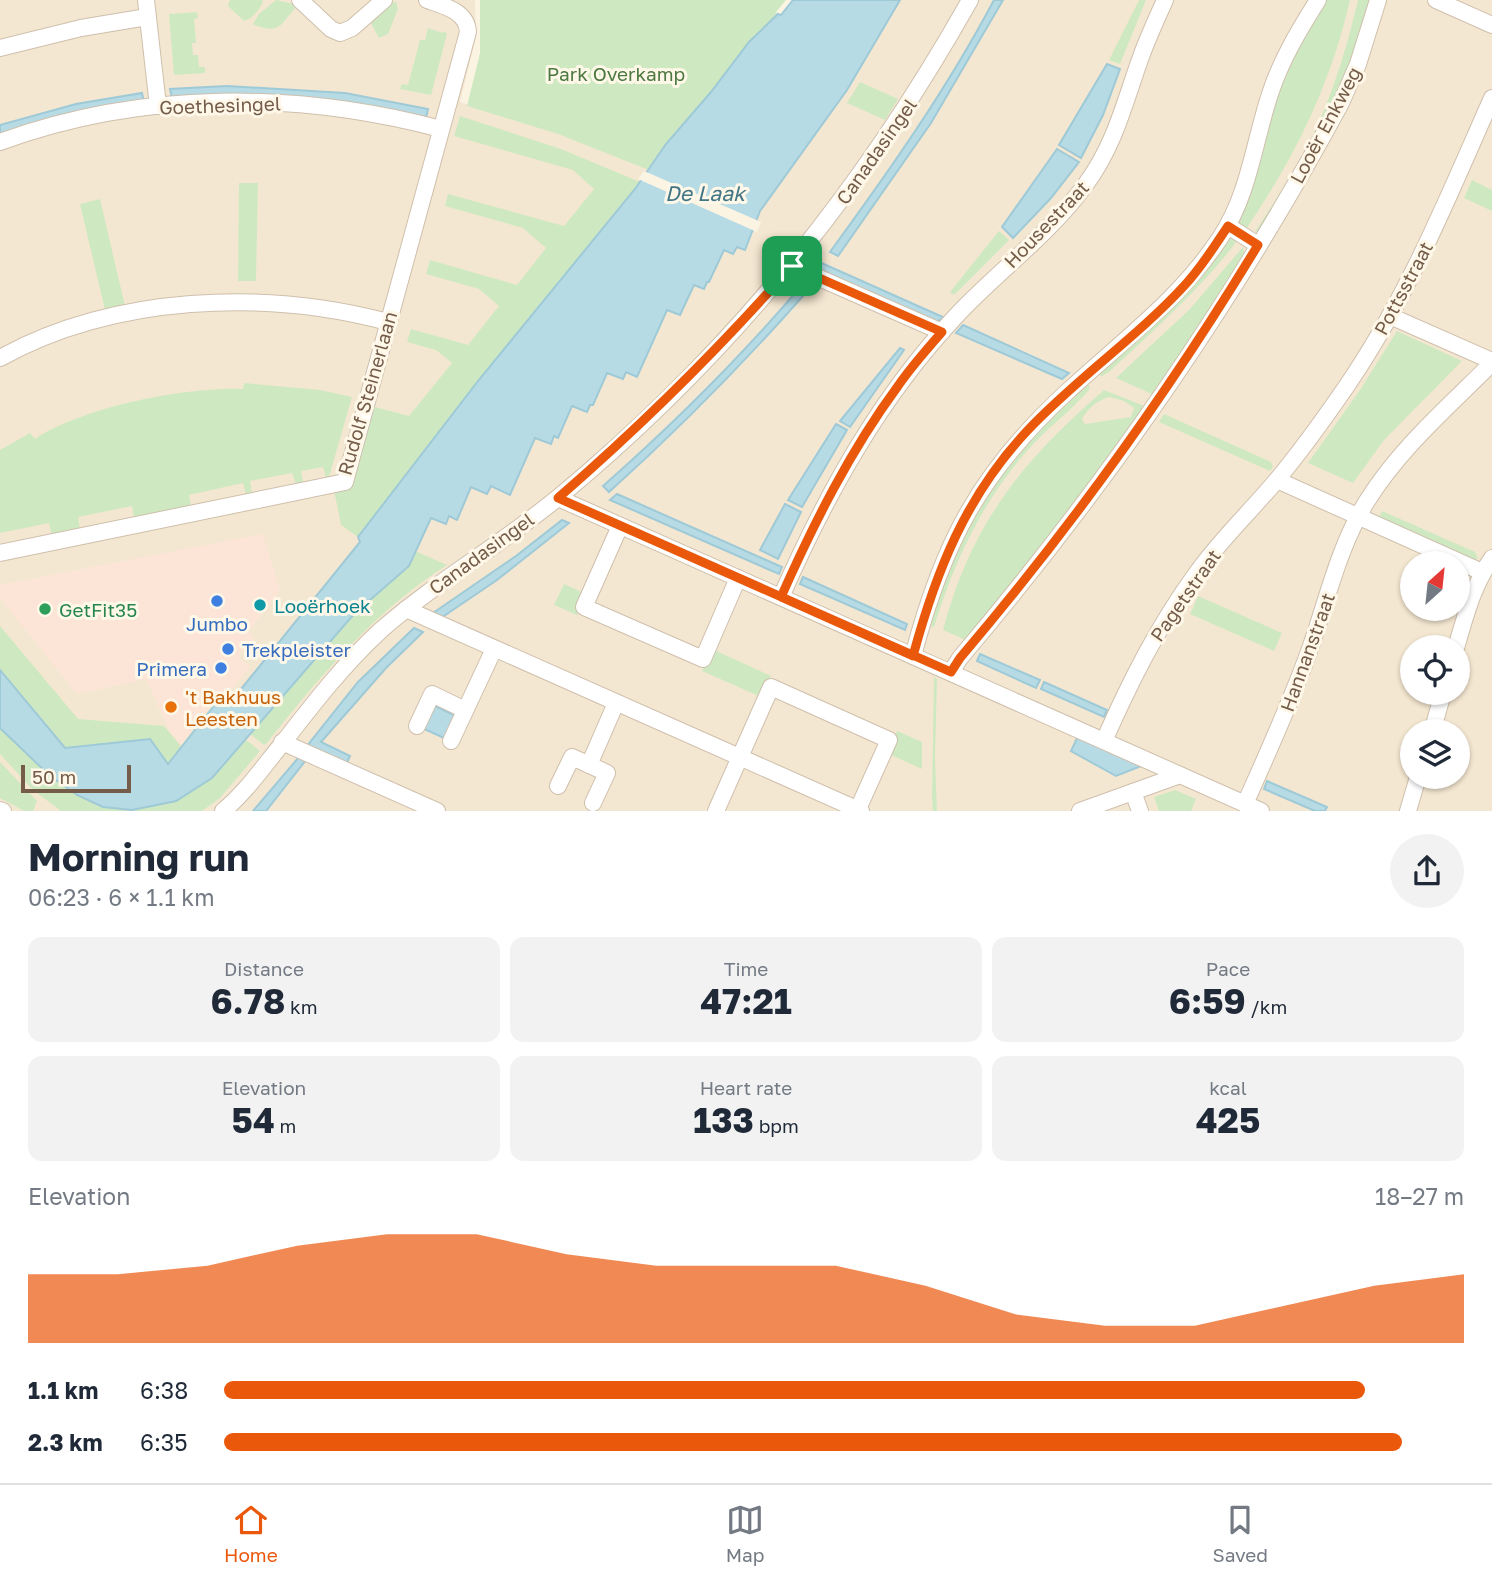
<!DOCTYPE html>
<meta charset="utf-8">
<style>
body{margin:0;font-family:"Golos Text",sans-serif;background:#f2f2f3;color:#1f2937;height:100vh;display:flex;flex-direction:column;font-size:26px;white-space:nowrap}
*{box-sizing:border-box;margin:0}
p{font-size:23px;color:#747a83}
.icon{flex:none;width:38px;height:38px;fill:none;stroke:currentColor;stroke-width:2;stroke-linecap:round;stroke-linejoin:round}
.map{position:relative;height:811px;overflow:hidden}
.side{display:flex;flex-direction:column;background:#fff;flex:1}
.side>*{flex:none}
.needle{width:46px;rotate:27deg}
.fabs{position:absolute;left:1400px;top:551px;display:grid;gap:14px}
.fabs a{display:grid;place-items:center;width:70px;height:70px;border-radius:50%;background:#fff;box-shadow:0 2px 5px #0004;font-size:35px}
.scale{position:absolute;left:21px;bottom:18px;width:110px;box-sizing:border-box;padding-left:7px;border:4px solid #745c49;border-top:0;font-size:19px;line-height:24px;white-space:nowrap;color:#745c49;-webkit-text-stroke:5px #fff8e9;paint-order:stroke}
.pin{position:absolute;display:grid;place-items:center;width:60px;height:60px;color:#fff;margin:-30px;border-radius:14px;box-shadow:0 4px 10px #0006}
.round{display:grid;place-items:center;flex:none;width:74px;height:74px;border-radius:37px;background:#f2f2f3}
.headline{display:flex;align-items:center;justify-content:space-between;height:119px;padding:0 28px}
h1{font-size:38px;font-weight:700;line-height:52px}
.metrics{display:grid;grid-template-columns:repeat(3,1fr);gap:10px;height:119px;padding:7px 28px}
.metrics div{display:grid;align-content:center;border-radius:14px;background:#f2f2f3;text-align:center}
.metrics b{font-size:35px;font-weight:700}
.metrics small{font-size:19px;font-weight:400}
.metrics p{font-size:19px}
.chart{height:196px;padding:14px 28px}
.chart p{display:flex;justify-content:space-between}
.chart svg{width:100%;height:126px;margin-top:7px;fill:#ea580c;opacity:.7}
ul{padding:0 28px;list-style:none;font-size:23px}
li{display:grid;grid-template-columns:112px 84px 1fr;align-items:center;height:52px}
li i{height:18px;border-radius:9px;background:#ea580c}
.tabs{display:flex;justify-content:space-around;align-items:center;height:98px;border-top:2px solid #e0e1e3;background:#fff;font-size:19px;color:#747a83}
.tabs a{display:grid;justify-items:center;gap:4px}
.tabs .on{color:#ea580c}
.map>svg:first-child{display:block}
</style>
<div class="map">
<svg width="1492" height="811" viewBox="0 0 1492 811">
<rect width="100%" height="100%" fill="#fcf4e3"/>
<!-- residential -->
<path fill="#f4e7d1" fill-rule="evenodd" d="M0,0H475L476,37L460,102L642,157L893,0H1492V811H0ZM1412,564H1458V609H1412ZM1412,648H1458V693H1412ZM1412,732H1458V777H1412Z"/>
<!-- commercial -->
<polygon fill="#fce5d6" points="263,534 280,591 248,632 254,638 238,657 250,666 229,693 221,691 178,749 146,679 77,694 0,598 0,585"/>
<!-- green -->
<g fill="#cee9c1" fill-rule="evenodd">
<path d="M230,0H262L263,2C260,9 252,19 244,21L228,6Z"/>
<path d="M276,0L298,5C280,24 281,36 253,24L259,14Z"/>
<path d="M480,0H786L776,12L778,14C752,39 733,65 710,93C689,119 668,142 649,170L558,134L467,106L480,53Z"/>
<polygon points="1139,0 1146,0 1120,64 1109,60"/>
<path d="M1323,0H1350C1331,84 1294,159 1246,229L1237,221L1282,76Z"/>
<path d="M1358,0H1373L1350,71L1261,231L1255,232C1277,197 1301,162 1318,124C1336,84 1348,42 1358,0Z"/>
<polygon points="391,2 396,2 398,9 388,34 379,38 370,21"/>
<polygon points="197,12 198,18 194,19 196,43 192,43 193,55 198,55 199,67 205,67 205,73 174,75 169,14"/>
<polygon points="428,28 443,33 444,31 447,34 431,95 400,89 402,84 408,85 420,40 425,40"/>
<polygon points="860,82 898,99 885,120 847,103"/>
<polygon points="460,116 561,149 640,182 478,381 358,537 341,525 334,490 371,406 409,416 452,363 436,350 407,342 411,329 468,345 499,306 479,289 426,274 430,260 517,285 546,248 523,228 445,206 448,194 564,226 594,189 573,170 454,136"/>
<polygon points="1472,180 1492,190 1492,211 1464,198"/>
<polygon points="239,183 258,183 256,281 238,281"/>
<polygon points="100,199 125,306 105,310 80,204"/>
<polygon points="999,231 1009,240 954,295 950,292"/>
<path d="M1231,238L1237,241C1200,290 1154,330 1109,372L1102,376L1095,374L1226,239Z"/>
<polygon points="1243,247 1245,257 1156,396 1116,378 1189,310"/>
<polygon points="1397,331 1462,361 1384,440 1353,483 1308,463 1360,390"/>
<path d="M1086,381L1090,387L1089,390C1070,412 1046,429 1027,451C982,502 954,562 934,627L926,624L947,562L1001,470Z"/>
<path d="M244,383L320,390L352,397L329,477L326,478L323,467L301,471L303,482L296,484L292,473L250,481L252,493L246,495L243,483L189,495L191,507L134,518L132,506L78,517L80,530L52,536L49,523L0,533V450L30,433L35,439C83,407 185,387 243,389Z"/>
<path d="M1104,390L1147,407L1118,450L968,641L943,630C971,524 1022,461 1104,390ZM1110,397L1124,401L1134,408L1131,417L1085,424L1082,419C1087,409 1099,399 1110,397Z"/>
<polygon points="1164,414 1271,462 1273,467 1270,471 1159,422"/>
<polygon points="1382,511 1475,552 1478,559 1470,561 1378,519"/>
<path d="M415,551L447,565C374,612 321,675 267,743L264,745L250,734L354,614L409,566Z"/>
<polygon points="564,584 586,594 577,615 554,605"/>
<polygon points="1198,596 1282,633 1274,651 1190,614"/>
<polygon points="0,626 78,719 164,726 181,746 168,765 150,739 65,748 0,670"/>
<polygon points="712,649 771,676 761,697 702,671"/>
<polygon points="934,677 937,679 935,758 937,811 933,811 932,798"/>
<polygon points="0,728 49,775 77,795 239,748 246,740 260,751 220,798 202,811 61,811 33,790 0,754"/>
<polygon points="897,731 922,742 922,769 887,753"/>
<polygon points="0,762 37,801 33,811 24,811 0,798"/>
<polygon points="1175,790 1196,799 1191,811 1159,811 1154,797"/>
</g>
<!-- water -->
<g fill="#b7dbe5" stroke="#9ec9d7" stroke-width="2">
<polygon points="793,0 900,0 847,90 760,211 745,250 737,247 733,254 724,250 709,282 707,282 704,289 694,285 680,315 667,310 637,377 626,372 623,379 607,373 593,405 590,405 587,412 572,406 558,438 554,436 551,444 535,438 510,495 491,486 487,494 471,487 457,520 449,516 446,524 431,518 409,566 354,614 212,778 176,801 132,810 103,807 77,795 49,775 0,728 0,670 65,748 150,739 168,764 221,697 233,699 360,542 358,537 478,381 635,189 666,144 711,92 749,42 778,14 781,15"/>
<path d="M994,0H1003L931,123L838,256L830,252C889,171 947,89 994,0Z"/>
<polygon points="1107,64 1120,69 1103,115 1081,158 1059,145"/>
<polygon points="227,86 345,93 428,109 426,118 376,107 304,98 172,98 170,89"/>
<polygon points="142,93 144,102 0,136 0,125 76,104"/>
<polygon points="1057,149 1079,162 1051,198 1013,238 1002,227"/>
<polygon points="808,257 945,318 935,322 810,267"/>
<path d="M796,292L803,296C742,365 678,430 609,492L603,486C672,425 736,362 796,292Z"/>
<polygon points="963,325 1069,373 1062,379 956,333"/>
<polygon points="900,348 904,350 850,427 840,421"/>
<polygon points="836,424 847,430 802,507 788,500"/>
<polygon points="617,494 782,567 779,574 610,500"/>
<polygon points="785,504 801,512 778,559 760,550"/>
<polygon points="562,520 569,523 497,580 441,618 430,615 516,556"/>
<polygon points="803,577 907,624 905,630 800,584"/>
<polygon points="414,628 423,632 386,668 321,742 350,756 346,765 307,746 358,682"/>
<polygon points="980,654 1040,680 1036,688 977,661"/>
<polygon points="1044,682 1107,710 1104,717 1041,689"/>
<polygon points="433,705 456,716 446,739 422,728"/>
<polygon points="1078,736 1144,765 1116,776 1071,751"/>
<polygon points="299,757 306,760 266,811 253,811"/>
<polygon points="1267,781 1327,807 1325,811 1315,811 1264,789"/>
</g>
<!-- pier -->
<polygon fill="#fcf4e3" points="644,171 761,222 757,232 638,179"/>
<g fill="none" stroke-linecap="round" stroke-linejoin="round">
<defs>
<g id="minor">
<polyline points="146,0 158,106"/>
<polyline points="300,0 331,29 340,33 352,28 384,0"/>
<polyline points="1436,0 1492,25"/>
<polyline points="0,48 81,28 147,17"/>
<path d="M0,142C142,90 296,91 441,129"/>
<polyline points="1228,226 1258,245"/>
<polyline points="792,266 942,332"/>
<polyline points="1390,316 1492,361"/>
<path d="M0,358C114,295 265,289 388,322"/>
<polyline points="1277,480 1482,572"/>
<polyline points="558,498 1180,775 1080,811"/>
<polyline points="620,526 584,607 703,659 738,578"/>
<path d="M0,553L345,482L468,32C467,11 444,6 427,0"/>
<path d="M781,597C826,495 879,398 956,316C998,271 1050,234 1086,184C1116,143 1125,100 1142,54C1149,35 1157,18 1165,0"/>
<polyline points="406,609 861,811"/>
<path d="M1456,648C1465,617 1473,585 1492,558"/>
<path d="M913,656C943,542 980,472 1068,391C1121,342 1180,299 1220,238C1249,195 1254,142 1270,94C1281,60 1299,30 1318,0"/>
<path d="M951,672L960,658C1105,487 1234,301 1341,103L1358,64L1378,0"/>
<polyline points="417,726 432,694 465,710"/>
<polyline points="1432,732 1443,693"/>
<polyline points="451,741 494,649"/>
<path d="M1104,741C1130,682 1158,626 1196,574C1220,540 1250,512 1276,481C1301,451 1324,419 1346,387C1408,297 1448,197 1492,98"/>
<polyline points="282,742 437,811"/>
<polyline points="589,765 616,703"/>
<polyline points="1180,775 1261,811"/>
<polyline points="558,786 572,757 607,773 593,803"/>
<polyline points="1133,792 1140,811"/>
<path d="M1245,804C1268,752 1292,700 1311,646C1328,597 1339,546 1367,501C1400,448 1448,407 1492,363"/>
<polyline points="0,810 3,811"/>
<path d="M223,811C246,792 263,767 282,744C313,704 344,664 381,630C437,581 502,544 560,496C730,355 862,192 970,0"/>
<polyline points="716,811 771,687 889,740 858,809"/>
<polyline points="1408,811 1418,777"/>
</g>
</defs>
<!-- minor casing -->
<use href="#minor" stroke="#cfbfac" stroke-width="18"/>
<!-- minor -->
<use href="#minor" stroke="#fff" stroke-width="16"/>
</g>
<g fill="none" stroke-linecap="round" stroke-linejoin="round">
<defs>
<path id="route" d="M792,266C719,349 642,425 558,498C689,557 820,615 951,672L960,658C1070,529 1170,390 1258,245L1228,226C1214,247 1201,268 1184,286C1136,338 1076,379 1027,431C966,496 936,571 913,656L781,597C814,523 850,451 898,386C911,367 927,349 942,332L792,266"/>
</defs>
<!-- route casing -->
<use href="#route" stroke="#fff" stroke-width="14"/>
<!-- route -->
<use href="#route" stroke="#ea580c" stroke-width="9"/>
</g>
<!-- markers -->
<g fill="#3f7fe0" stroke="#fff8e9" stroke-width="2.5">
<circle cx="217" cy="601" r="7"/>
<circle cx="228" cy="649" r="7"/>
<circle cx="221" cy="668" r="7"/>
</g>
<circle fill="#0f9aa8" stroke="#fff8e9" stroke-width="2.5" cx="260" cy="605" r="7"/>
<circle fill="#2e9e5b" stroke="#fff8e9" stroke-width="2.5" cx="45" cy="609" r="7"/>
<circle fill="#e8710a" stroke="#fff8e9" stroke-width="2.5" cx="171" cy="707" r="7"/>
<g text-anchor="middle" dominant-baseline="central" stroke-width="6" stroke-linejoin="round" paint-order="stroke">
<!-- park labels -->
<g font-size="19" fill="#4c7941" stroke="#fff8e9">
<text x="616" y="73">Park Overkamp</text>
</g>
<!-- street labels -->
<g font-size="19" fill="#745c49" stroke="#fff8e9">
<text transform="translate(220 105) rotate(-2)">Goethesingel</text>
<text transform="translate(1325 125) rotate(-62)">Looër Enkweg</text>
<text transform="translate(876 151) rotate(-55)">Canadasingel</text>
<text transform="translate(1046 224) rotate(-46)">Housestraat</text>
<text transform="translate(1403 288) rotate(-62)">Pottsstraat</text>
<text transform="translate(367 393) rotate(-74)">Rudolf Steinerlaan</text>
<text transform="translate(481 553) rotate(-36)">Canadasingel</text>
<text transform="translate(1185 595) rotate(-55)">Pagetstraat</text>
<text transform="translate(1307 652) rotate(-70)">Hannanstraat</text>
</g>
<!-- culture labels -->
<g font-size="19" fill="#0d838f" stroke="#fff8e9" text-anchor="start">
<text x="274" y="605">Looërhoek</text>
</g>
<!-- leisure labels -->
<g font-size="19" fill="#27864d" stroke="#fff8e9" text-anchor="start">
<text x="59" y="609">GetFit35</text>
</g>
<!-- shop labels -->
<g font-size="19" fill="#366cbe" stroke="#fff8e9">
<text x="217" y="623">Jumbo</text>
<text x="242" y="649" text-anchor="start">Trekpleister</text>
<text x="207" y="668" text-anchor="end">Primera</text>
</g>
<!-- food labels -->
<g font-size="19" fill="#c56008" stroke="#fff8e9" text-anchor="start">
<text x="185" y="696">'t Bakhuus<tspan x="185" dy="22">Leesten</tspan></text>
</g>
<!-- water labels -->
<g font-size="21" font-style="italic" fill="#427687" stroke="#fff8e9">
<text x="705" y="193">De Laak</text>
</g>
</g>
</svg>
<div class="fabs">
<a><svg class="needle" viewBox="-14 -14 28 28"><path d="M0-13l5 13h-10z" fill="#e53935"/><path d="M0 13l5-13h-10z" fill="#747a83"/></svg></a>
<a><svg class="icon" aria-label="locate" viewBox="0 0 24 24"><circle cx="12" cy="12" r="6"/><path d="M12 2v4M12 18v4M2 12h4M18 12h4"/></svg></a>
<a><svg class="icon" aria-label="layers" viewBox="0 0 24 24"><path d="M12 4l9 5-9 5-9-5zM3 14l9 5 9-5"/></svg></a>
</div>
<div class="scale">50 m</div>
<div class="pin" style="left:792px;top:266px;background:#1e9e55"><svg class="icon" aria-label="arrive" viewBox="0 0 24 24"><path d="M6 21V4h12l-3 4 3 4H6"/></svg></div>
</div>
<section class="side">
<div class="headline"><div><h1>Morning run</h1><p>06:23 · 6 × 1.1 km</p></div><a class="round"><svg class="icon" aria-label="share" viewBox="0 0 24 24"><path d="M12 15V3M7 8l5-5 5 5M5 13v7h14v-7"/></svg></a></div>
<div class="metrics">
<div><p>Distance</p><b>6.78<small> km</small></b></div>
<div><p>Time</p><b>47:21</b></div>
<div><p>Pace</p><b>6:59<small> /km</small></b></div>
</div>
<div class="metrics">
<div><p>Elevation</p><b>54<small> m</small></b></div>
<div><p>Heart rate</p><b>133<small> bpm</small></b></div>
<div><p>kcal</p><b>425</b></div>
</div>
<div class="chart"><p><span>Elevation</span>18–27 m</p>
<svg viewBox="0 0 160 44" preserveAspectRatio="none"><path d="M0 44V20L10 20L20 17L30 10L40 6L50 6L60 13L70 17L80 17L90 17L100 24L110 34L120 38L130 38L140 31L150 24L160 20V44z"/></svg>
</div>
<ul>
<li><b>1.1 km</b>6:38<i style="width:92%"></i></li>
<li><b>2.3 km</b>6:35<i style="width:95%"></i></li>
</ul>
</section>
<nav class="tabs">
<a class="on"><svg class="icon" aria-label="home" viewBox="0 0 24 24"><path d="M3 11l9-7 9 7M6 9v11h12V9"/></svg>Home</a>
<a><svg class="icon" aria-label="map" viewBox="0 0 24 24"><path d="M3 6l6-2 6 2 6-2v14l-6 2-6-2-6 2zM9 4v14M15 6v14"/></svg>Map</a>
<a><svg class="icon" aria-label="saved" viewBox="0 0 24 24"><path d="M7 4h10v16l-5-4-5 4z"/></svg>Saved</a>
</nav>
